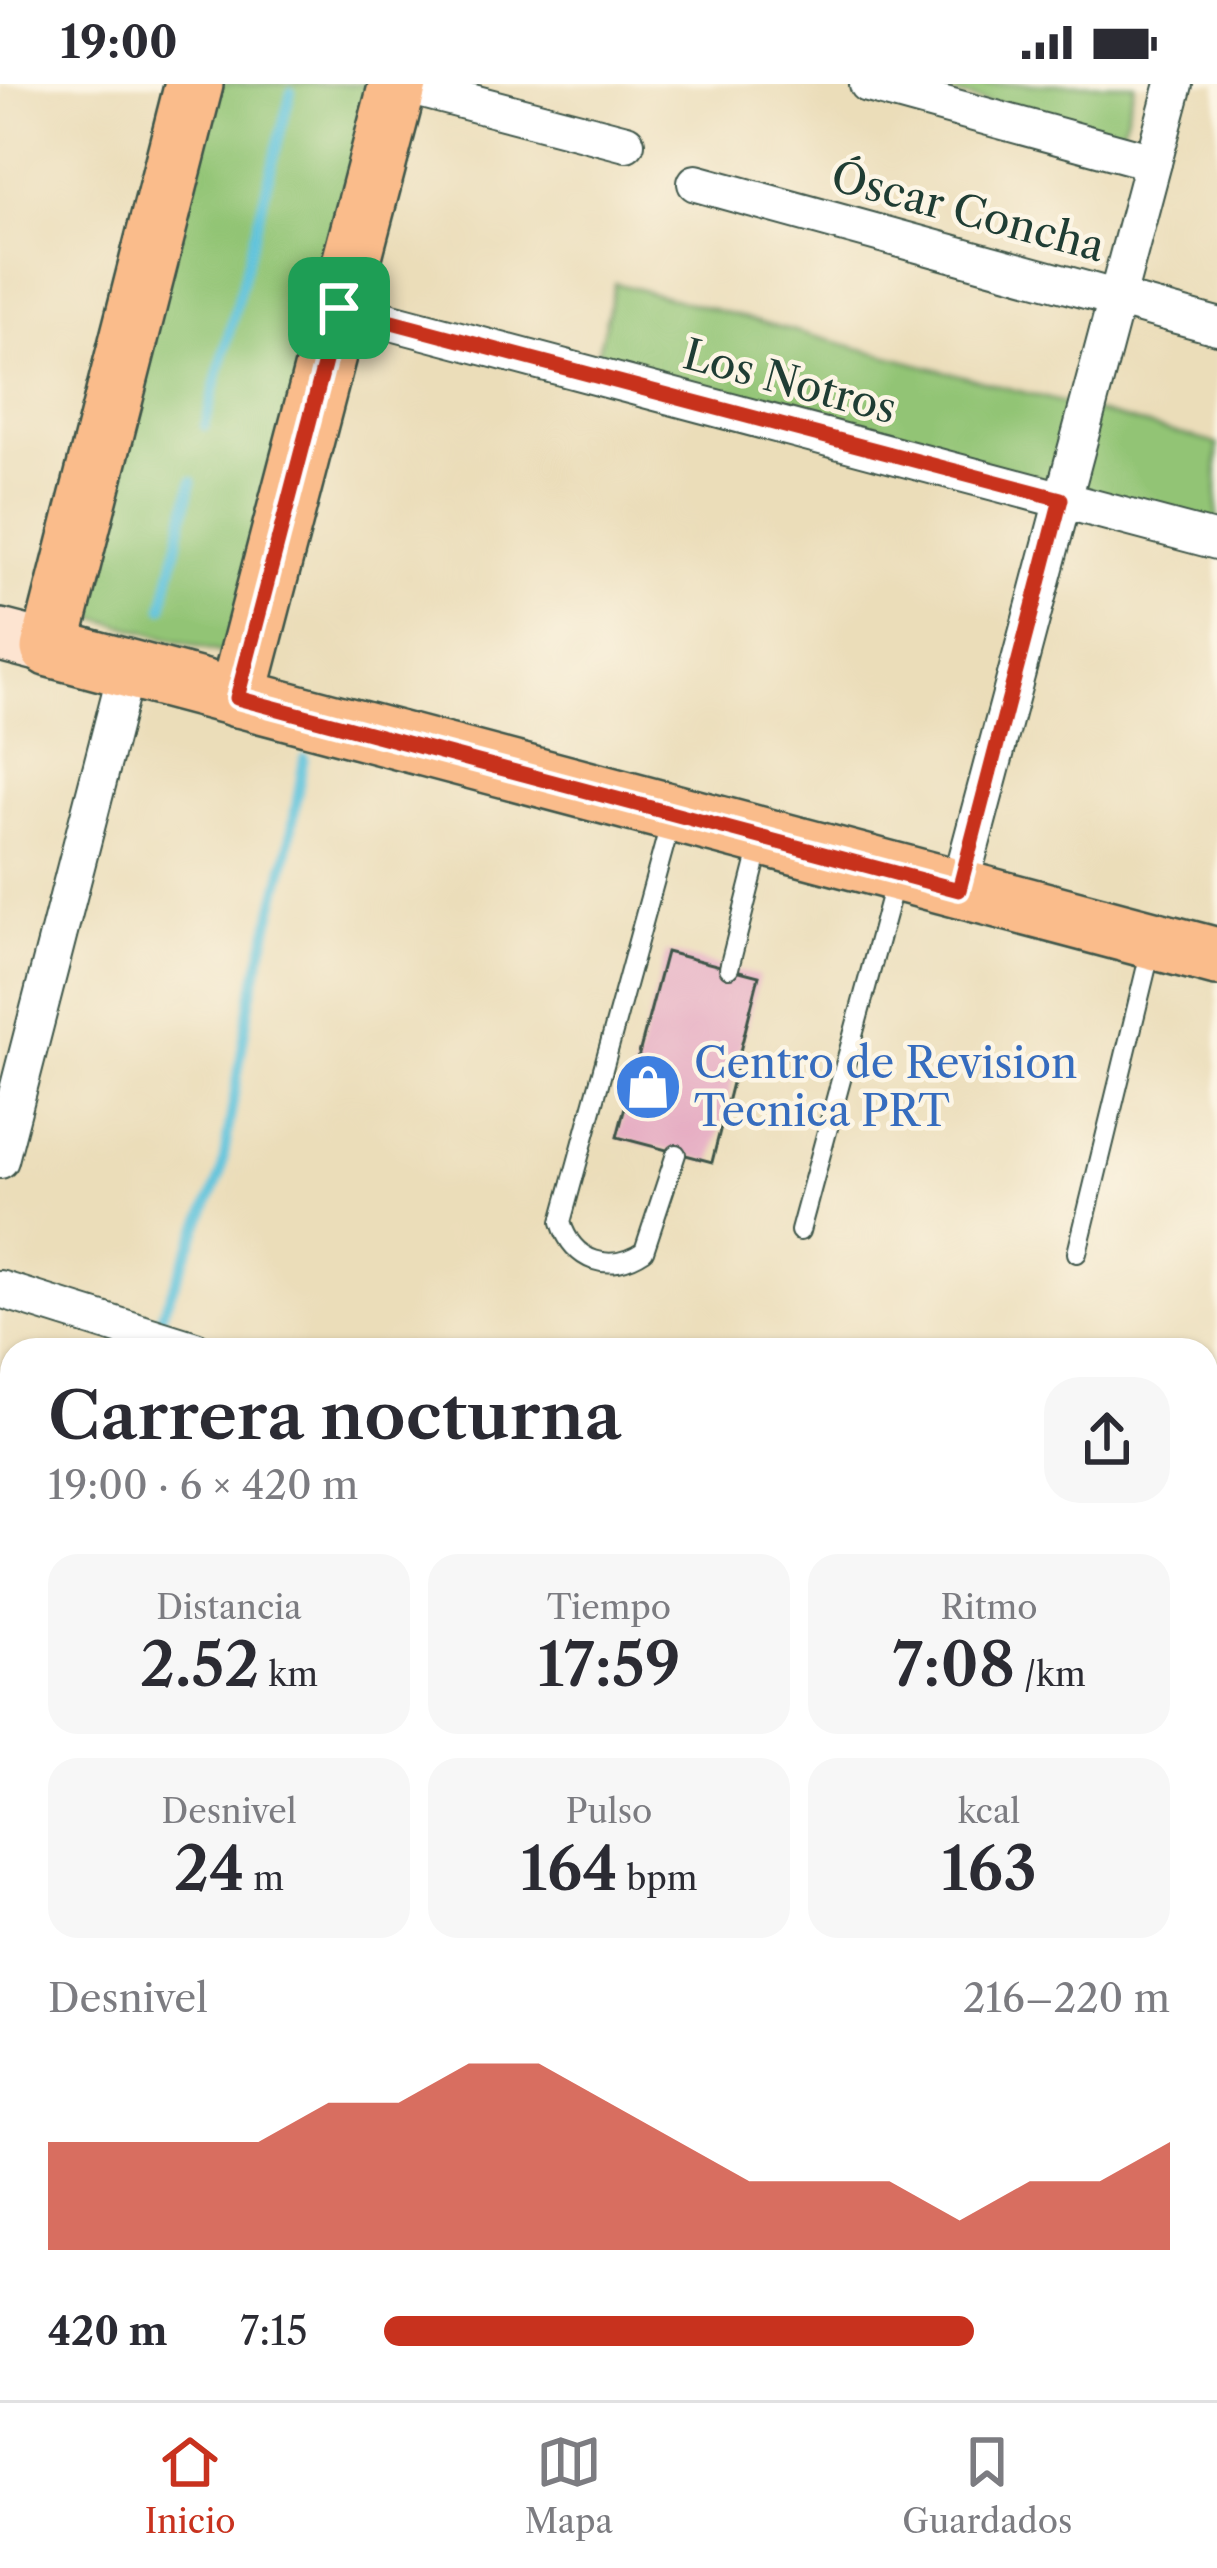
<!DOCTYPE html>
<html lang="es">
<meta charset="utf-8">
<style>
body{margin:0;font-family:"Libre Caslon Text",serif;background:#f7f7f7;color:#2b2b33;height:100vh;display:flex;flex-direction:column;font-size:45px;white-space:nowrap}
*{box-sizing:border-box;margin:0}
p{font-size:39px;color:#7c7c81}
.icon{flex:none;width:66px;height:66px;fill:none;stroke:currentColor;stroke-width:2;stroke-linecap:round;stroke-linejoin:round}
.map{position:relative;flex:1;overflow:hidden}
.details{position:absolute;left:0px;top:1254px;width:1218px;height:1062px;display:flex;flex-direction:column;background:#fff;border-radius:36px 36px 0 0;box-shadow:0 3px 9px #0004}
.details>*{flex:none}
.pin{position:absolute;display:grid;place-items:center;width:102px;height:102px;color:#fff;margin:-51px;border-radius:24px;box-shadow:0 6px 18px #0006}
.round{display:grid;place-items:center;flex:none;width:126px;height:126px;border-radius:36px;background:#f7f7f7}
.headline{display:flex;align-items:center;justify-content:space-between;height:204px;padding:0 48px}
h1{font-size:66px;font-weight:600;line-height:90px}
.metrics{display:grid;grid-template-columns:repeat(3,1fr);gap:18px;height:204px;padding:12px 48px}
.metrics div{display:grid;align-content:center;border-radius:30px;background:#f7f7f7;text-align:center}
.metrics b{font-size:60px;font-weight:600}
.metrics small{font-size:33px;font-weight:400}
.metrics p{font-size:33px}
.chart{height:336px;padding:24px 48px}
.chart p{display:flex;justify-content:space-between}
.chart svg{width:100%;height:216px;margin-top:12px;fill:#c8321e;opacity:.7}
ul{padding:0 48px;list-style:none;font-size:39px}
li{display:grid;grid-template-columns:192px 144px 1fr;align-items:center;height:90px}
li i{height:30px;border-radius:15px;background:#c8321e}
.status{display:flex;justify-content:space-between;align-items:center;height:84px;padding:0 60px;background:#fff;direction:ltr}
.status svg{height:33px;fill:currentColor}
.dock{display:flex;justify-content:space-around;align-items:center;height:168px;border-top:3px solid #e1e1e2;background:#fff;font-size:33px;color:#7c7c81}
.dock a{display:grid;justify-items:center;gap:6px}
.dock .selected{color:#c8321e}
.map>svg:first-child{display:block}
</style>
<div class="status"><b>19:00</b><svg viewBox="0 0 49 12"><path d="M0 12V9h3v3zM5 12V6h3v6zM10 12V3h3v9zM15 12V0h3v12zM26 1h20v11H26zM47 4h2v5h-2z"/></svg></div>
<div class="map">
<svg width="1217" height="2316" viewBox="0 0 1217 2316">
<rect width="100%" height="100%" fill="#fcf5e5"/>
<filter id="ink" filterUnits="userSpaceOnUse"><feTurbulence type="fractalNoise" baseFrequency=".00833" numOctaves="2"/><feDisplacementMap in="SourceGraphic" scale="24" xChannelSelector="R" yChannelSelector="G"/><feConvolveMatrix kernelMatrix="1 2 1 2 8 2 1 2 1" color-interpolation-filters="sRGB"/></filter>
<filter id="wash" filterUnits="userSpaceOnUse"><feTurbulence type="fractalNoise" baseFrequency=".004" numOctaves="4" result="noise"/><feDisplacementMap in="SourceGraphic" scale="48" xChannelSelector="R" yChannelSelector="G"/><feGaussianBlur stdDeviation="2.7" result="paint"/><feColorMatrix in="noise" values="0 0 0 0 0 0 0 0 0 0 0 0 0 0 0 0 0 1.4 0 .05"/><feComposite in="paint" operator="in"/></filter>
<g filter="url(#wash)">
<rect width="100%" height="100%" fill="#ebddb9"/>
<!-- green -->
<g fill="#92c475" stroke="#588054" stroke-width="3">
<polygon points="201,0 385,0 240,574 66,526"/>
<polygon points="914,0 1135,0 1121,52"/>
<polygon points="615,199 1217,360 1217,443 597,273"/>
</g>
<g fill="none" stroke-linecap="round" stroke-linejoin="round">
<!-- stream -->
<g stroke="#5dc2db" stroke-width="10">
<polyline points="205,342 291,8"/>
<polyline points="163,524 192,397"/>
<polyline points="155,1246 221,1090 251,912 288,767 304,674"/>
<polyline points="0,1724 12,1680"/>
</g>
</g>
<g id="blocks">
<!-- building -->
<g fill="#e6adc3">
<polygon points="666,868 759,892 712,1078 617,1053"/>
<polygon points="1206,2215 1217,2218 1210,2271 1217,2272 1217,2316 1103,2316 1106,2304 1206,2304"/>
<polygon points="282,2304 309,2304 306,2316 279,2316"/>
<polygon points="423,2304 464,2304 460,2316 420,2316"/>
</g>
</g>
</g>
<g filter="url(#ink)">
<use href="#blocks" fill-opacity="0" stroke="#3e5548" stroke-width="3"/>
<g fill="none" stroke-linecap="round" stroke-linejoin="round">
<defs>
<g id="service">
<path d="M671,737L561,1138C573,1178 610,1190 644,1167L676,1070"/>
<polyline points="729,884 761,758"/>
<polyline points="800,1147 896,793"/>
<polyline points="1077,1169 1152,861"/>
</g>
<g id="minor">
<polyline points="400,0 626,59"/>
<polyline points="868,0 1153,78"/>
<polyline points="696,99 1217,242"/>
<polyline points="339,224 1217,457"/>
<polyline points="959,805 1174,0"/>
<polyline points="0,1076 127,585"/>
<polyline points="0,1205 195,1266"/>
<polyline points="1206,1519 1217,1522"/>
</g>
<polyline id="secondary" points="0,551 50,564"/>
<g id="primary">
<polyline points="194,0 50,564 1217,873"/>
<polyline points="237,614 398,0"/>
</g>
</defs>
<!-- service casing -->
<use href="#service" stroke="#3e5548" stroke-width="22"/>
<!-- minor casing -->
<use href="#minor" stroke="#3e5548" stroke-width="40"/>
<!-- secondary casing -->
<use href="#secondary" stroke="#3e5548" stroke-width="56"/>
<!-- primary casing -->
<use href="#primary" stroke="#3e5548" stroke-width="62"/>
<!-- service -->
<use href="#service" stroke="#fff" stroke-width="18"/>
<!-- minor -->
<use href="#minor" stroke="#fff" stroke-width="36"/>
<!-- secondary -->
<use href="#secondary" stroke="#fde4d1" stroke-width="51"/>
<!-- primary -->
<use href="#primary" stroke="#fabc8b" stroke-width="57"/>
</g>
</g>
<g fill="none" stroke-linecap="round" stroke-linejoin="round" filter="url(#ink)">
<defs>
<polygon id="route" points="339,224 1061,415 959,806 237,614"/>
</defs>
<!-- route casing -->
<use href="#route" stroke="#fff" stroke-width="24"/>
<!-- route -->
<use href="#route" stroke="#c8321e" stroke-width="15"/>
</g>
<!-- icons -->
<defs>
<symbol id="shop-disc" viewBox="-11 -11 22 22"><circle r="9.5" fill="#3f7fe0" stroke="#fcf5e5"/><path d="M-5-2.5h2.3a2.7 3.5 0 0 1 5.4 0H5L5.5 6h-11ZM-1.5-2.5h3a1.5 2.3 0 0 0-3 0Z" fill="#fff"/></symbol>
</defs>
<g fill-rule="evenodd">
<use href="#shop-disc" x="610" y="965" width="76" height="76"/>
</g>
<g text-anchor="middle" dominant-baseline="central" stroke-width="9" stroke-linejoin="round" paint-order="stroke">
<!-- street labels -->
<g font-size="42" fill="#1f3d34" stroke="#fcf5e5">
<text transform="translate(968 127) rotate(15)">Óscar Concha</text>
<text transform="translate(790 297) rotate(15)">Los Notros</text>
</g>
<!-- shop labels -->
<g font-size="42" fill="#366cbe" stroke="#fcf5e5" text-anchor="start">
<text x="694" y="979">Centro de Revision<tspan x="694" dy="48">Tecnica PRT</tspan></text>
</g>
</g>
</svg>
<div class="pin" style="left:339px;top:224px;background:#1e9e55"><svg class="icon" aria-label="arrive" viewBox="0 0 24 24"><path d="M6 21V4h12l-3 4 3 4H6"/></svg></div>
<section class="details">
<div class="headline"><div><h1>Carrera nocturna</h1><p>19:00 · 6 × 420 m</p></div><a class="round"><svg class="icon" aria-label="share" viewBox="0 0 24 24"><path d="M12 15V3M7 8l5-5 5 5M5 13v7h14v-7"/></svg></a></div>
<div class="metrics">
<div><p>Distancia</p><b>2.52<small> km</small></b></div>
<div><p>Tiempo</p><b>17:59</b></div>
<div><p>Ritmo</p><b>7:08<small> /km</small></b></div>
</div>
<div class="metrics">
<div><p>Desnivel</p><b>24<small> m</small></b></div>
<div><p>Pulso</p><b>164<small> bpm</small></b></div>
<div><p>kcal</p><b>163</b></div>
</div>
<div class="chart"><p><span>Desnivel</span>216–220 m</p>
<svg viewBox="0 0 160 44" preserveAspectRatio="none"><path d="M0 44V22L10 22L20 22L30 22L40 14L50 14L60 6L70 6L80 14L90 22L100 30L110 30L120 30L130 38L140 30L150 30L160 22V44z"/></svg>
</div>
<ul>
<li><b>420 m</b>7:15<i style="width:75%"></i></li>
</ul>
</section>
</div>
<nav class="dock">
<a class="selected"><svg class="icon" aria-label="home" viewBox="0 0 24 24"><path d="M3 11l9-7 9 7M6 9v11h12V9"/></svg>Inicio</a>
<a><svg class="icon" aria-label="map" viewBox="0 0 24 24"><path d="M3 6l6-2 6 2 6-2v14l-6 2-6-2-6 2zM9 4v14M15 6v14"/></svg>Mapa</a>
<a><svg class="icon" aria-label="saved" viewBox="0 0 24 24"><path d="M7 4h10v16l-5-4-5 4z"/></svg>Guardados</a>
</nav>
